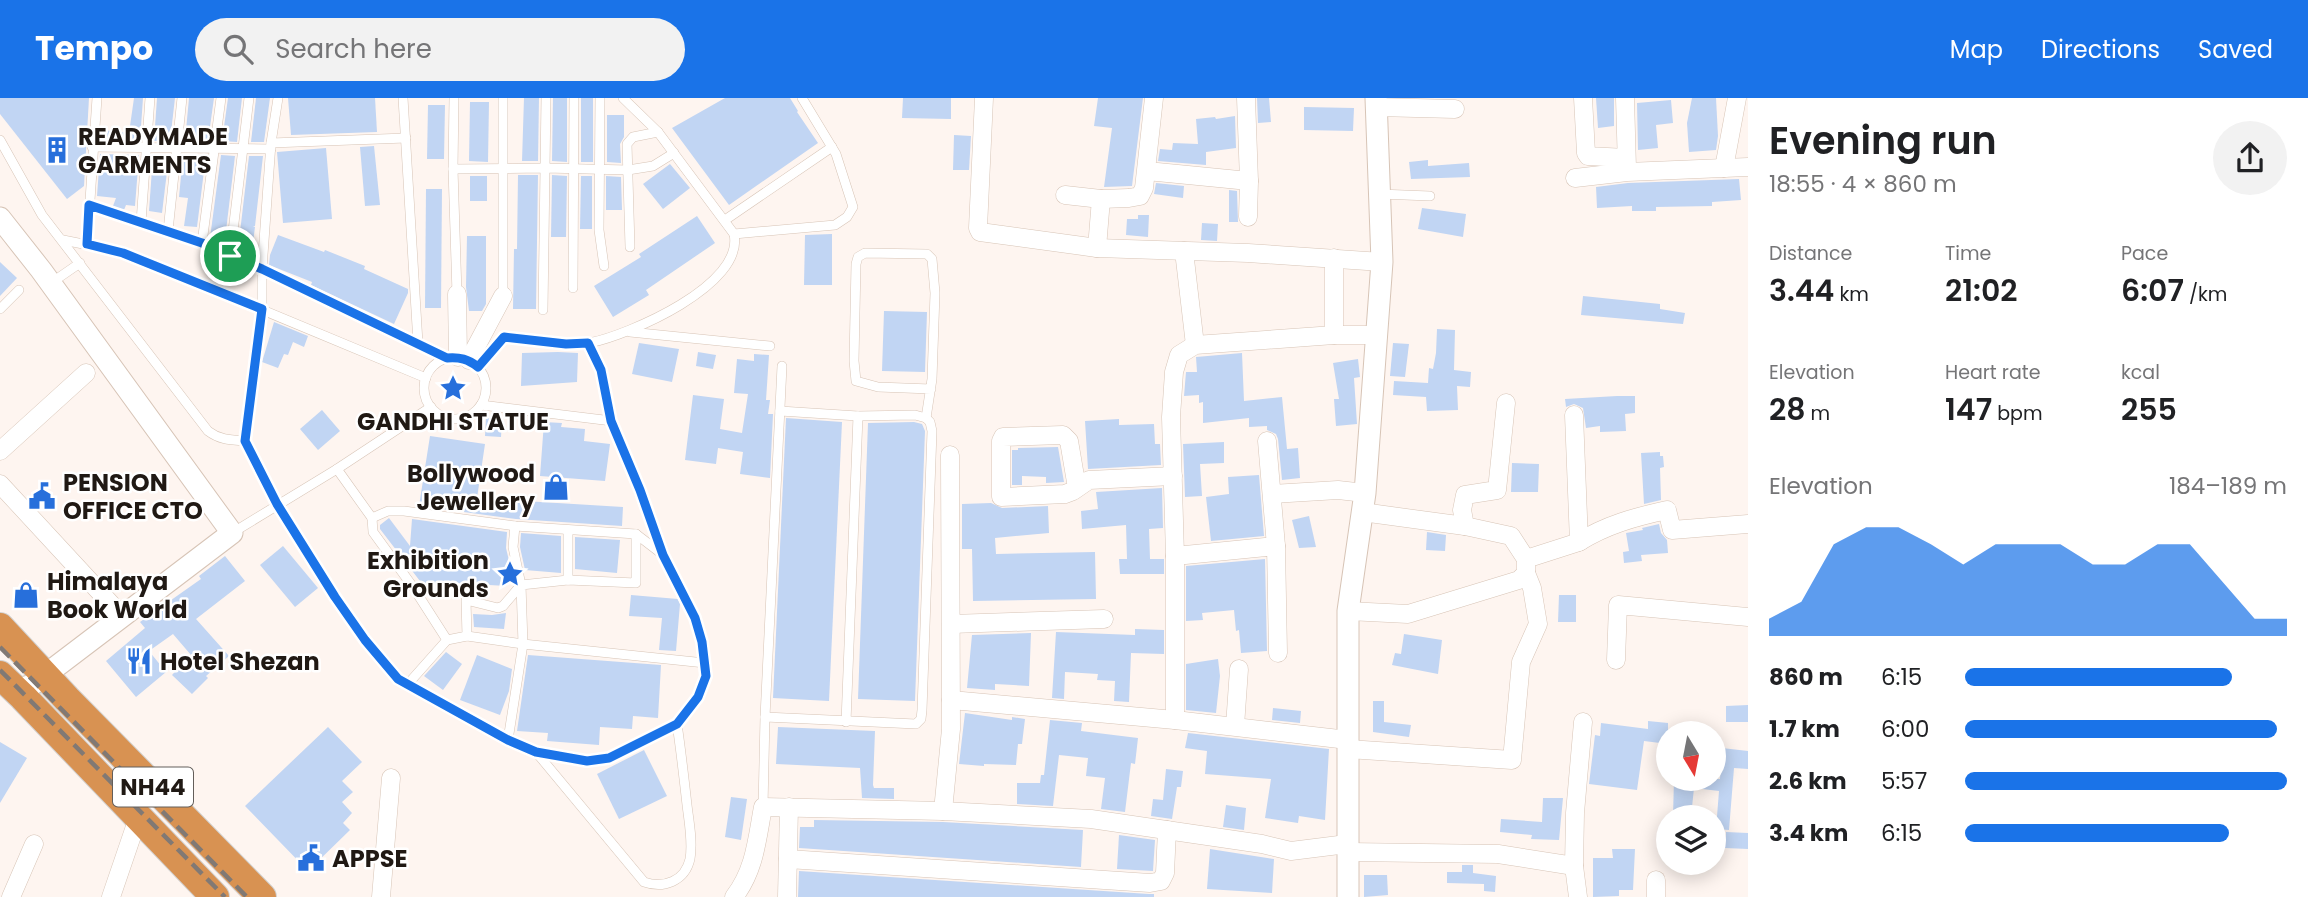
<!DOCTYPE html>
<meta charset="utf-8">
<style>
body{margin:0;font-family:Poppins,sans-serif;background:#f2f2f2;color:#202124;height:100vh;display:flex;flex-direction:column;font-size:26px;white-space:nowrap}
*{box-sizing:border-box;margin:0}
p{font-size:23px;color:#757577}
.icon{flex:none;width:38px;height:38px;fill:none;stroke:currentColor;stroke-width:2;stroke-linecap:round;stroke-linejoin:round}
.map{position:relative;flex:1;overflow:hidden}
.details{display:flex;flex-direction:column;background:#fff;width:560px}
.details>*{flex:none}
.needle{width:46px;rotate:170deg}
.controls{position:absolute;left:1656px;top:623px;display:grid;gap:14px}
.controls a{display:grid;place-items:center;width:70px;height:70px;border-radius:50%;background:#fff;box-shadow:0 4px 18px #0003;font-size:35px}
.pin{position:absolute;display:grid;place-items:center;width:60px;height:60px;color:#fff;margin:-30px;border:4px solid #fff;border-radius:50%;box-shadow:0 2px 7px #0007}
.round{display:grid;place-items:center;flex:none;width:74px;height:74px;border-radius:37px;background:#f2f2f2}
.overview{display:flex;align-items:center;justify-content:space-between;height:119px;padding:0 21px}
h1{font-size:38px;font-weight:600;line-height:52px}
.metrics{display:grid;grid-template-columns:repeat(3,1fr);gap:10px;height:119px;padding:7px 21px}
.metrics div{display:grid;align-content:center}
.metrics b{font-size:30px;font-weight:600}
.metrics small{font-size:19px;font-weight:400}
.metrics p{font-size:19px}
.chart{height:196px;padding:14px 21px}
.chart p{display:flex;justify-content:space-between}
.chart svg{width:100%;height:126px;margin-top:7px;fill:#1a73e8;opacity:.7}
ul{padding:0 21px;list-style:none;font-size:23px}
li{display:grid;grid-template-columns:112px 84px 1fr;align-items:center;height:52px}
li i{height:18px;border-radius:9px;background:#1a73e8}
header{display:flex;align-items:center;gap:42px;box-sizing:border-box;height:98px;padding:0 35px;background:#1a73e8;color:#fff}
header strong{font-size:33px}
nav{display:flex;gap:38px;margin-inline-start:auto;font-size:24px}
.search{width:490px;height:63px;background:#f2f2f2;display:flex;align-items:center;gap:18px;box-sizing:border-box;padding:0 24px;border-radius:38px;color:#757577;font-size:26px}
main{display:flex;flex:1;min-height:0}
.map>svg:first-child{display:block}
</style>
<header>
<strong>Tempo</strong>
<div class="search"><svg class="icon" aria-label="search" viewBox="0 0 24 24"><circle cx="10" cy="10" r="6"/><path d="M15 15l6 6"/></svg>Search here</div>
<nav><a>Map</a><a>Directions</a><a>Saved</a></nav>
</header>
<main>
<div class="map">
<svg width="1748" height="799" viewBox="0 0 1748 799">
<rect width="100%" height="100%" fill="#fef5f0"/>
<!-- building -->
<g fill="#c1d5f3">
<polygon points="0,0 89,0 84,88 67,101 0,16"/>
<polygon points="134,0 143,0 140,43 101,42 102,32 129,35"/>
<polygon points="157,0 175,0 170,43 154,43"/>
<polygon points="189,0 214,0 208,43 185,43"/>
<polygon points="228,0 242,0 237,44 222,43"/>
<polygon points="256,0 270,0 264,44 251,44"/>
<polygon points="288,0 375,0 377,34 291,37"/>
<polygon points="524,0 539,0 538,63 522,63"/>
<polygon points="553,0 567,0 567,64 552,63"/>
<rect x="581" y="0" width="12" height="64"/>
<polygon points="725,0 790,0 798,13 797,14 818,45 729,107 672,30"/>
<polygon points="903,0 951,0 951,21 902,20"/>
<polygon points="1098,0 1143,0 1132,88 1104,89 1112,30 1094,28"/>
<polygon points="1257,0 1269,0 1271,24 1258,25"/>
<polygon points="1596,0 1614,0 1614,28 1598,30"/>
<polygon points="1692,0 1716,0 1718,38 1716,52 1689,54 1687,25"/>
<polygon points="1671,2 1673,25 1656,27 1658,50 1638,52 1637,5"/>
<polygon points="470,4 489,4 488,64 469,63"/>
<polygon points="428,7 445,7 444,61 427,61"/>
<polygon points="1304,9 1354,10 1353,33 1304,32"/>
<polygon points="607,17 624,17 624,39 620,46 621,65 607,64"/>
<polygon points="1235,18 1236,50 1206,54 1206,67 1158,63 1160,51 1172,52 1173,45 1198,46 1196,21 1215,19 1216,21"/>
<polygon points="954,37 971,38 969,72 953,72"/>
<polygon points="374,48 380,107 365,108 360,49"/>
<polygon points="326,50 332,121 283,125 277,54"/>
<polygon points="100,56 139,57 135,108 126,107 124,112 113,108 116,100 97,98"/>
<polygon points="153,57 169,57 162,115 149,113"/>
<polygon points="183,57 206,57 197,129 184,128 188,100 179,99"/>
<polygon points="221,57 235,58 225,141 210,140"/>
<polygon points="249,58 263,58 255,128 253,128 255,129 252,152 238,151"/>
<polygon points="1428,62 1428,68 1469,65 1470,79 1411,81 1409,64"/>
<polygon points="670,66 690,90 663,111 643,86"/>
<polygon points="518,77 538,77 536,211 513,211 514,151 517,151"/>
<polygon points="552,77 567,78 566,139 551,139"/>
<rect x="470" y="78" width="17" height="25"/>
<polygon points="581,78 592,78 592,131 580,131"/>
<polygon points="606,78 621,79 622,112 606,112"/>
<polygon points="1739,81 1741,102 1712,104 1712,108 1656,109 1656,113 1632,113 1632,108 1597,110 1596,89 1628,85"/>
<polygon points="1156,85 1184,88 1183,100 1154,96"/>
<polygon points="426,91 442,91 441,210 425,210"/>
<polygon points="1229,92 1237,93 1238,124 1229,124"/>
<polygon points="1422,110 1466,116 1463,139 1418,131"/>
<polygon points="1138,117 1149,117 1148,139 1126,137 1127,121 1138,121"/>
<polygon points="697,118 715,145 646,192 649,197 613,219 594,188 641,159 639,156"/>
<polygon points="1202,125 1218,126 1217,143 1201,142"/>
<polygon points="832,136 832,187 804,187 805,137"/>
<polygon points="278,137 324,154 325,152 365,168 364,171 408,191 408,195 394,226 311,187 312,184 269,167 270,157"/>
<polygon points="467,138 486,138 486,206 482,213 469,213 466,189"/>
<polygon points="0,164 17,180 0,198"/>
<polygon points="1583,198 1660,206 1660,211 1685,215 1683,226 1581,217"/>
<polygon points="884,213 927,214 925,274 882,273"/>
<polygon points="274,224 308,238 304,249 293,244 288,257 284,256 278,270 262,264"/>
<polygon points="1437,231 1455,232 1454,272 1471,274 1470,289 1457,288 1458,312 1427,313 1426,299 1393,297 1394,283 1428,285 1429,270 1433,271 1436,255"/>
<polygon points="639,245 679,251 672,284 632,276"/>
<polygon points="1393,245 1409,246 1405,279 1390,278"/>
<polygon points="558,254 578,255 577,284 521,288 522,255"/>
<polygon points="698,254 716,257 713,271 696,268"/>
<polygon points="1242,255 1244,303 1282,299 1287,351 1298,350 1300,380 1282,382 1278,341 1276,336 1267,332 1267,328 1249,329 1249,320 1203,325 1203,304 1199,305 1199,297 1184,298 1186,274 1197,274 1196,259"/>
<polygon points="754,256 769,257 766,302 770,302 768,316 773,316 770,380 740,376 743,354 718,350 716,366 685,362 693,297 724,301 720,331 742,335 748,296 734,295 737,261 754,263"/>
<polygon points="1358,261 1360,279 1354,280 1357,326 1336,328 1334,301 1339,301 1333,265"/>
<polygon points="1617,298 1635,298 1635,315 1625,316 1626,333 1600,334 1600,328 1586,330 1583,310 1574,306 1566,309 1565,301"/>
<polygon points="322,312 340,333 318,352 300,331"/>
<polygon points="486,320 502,320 501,339 485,338"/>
<polygon points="786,320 842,324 829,603 773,600"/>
<polygon points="1119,321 1119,327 1154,326 1155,346 1160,346 1161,367 1088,371 1085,323"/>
<polygon points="544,324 562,325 561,329 585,331 584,343 610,346 605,383 540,378"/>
<polygon points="914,324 922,326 925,333 915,603 858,601 868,325"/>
<polygon points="430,338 485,346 477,400 623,409 622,428 516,421 419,408"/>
<polygon points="1224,344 1224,365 1200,366 1202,398 1185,399 1183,346"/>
<polygon points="1058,349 1064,384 1046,385 1046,379 1022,378 1022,387 1012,387 1012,352 1018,352 1018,350"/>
<polygon points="1660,354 1660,358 1663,358 1664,369 1660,370 1661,402 1644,406 1641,355"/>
<polygon points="1512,365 1539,366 1538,394 1511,394"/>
<polygon points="1259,377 1264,438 1211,443 1206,399 1229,396 1228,379"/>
<polygon points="1162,390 1163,430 1149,431 1150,461 1164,461 1164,476 1120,476 1119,461 1127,461 1126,427 1082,431 1081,413 1098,411 1096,394"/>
<polygon points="991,405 1002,410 1048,408 1049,435 995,440 996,456 1095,454 1096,501 973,503 972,451 962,451 962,406"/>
<polygon points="1309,418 1316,449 1299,450 1292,422"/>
<polygon points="389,420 410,448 412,421 507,434 506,450 511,471 509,471 507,488 453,485 433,500 380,431 380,427"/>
<polygon points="1659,426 1661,435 1667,442 1668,455 1641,457 1642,463 1624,465 1623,454 1629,453 1626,435 1643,432 1642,430"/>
<polygon points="1427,434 1446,437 1445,453 1426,452"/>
<polygon points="521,435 561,438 561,475 525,472 520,449"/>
<polygon points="575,439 620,442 617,475 575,471"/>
<polygon points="283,448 318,490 295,509 260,467"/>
<polygon points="225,458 245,483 196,521 229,558 206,578 208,580 192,596 172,577 191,557 173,536 149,553 166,574 136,599 106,563 145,530 140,524 201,481 199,478"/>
<polygon points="1265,461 1267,553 1241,555 1239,532 1236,533 1234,512 1202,515 1203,522 1186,523 1186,468"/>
<polygon points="631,497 678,501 680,506 676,553 659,552 662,520 629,518"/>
<polygon points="1559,497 1576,497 1576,524 1558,524"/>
<polygon points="506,515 504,531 474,529 473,516 492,517"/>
<polygon points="1135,531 1164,532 1164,556 1131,555 1129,604 1114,603 1115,583 1097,582 1098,576 1065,574 1064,601 1052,600 1056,534 1135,537"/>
<polygon points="1031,535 1029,588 995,586 995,592 967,590 972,537"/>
<polygon points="1404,536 1442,542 1438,576 1392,567 1395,555 1401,556"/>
<polygon points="446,554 462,566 443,592 424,578"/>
<polygon points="477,557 512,571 509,593 500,617 460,602"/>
<polygon points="528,557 661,567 658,620 633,618 632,631 600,629 599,647 547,643 548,635 517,633"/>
<polygon points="1218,561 1220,578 1216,615 1186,612 1186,566"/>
<polygon points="1373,603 1384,603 1384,624 1411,627 1409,639 1373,634"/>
<polygon points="1748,607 1748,624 1726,624 1726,608"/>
<polygon points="1273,610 1301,613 1300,625 1272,622"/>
<polygon points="965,615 1012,622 1012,619 1025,621 1022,646 1018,646 1016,667 984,666 984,668 959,666"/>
<polygon points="1050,622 1082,625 1081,633 1138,640 1135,666 1131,665 1125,714 1101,711 1105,680 1086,678 1088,660 1059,657 1053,708 1017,706 1017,685 1040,685 1041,677 1044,677"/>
<polygon points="1648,623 1668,625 1668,646 1644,643 1637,692 1589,686 1595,637 1600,638 1601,625 1648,631"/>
<polygon points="328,629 362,664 342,683 353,694 342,704 352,715 343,725 350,732 308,773 245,708"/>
<polygon points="778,629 875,633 873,687 874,690 894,690 894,701 862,700 860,670 776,666"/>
<polygon points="1188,635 1329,651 1325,722 1299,718 1298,725 1265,720 1271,681 1205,676 1207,653 1185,650"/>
<polygon points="0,644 27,660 0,705"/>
<polygon points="1722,650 1748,653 1748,671 1734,670 1729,732 1716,731 1719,693 1694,690 1691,719 1673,719 1674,681 1720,681"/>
<polygon points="644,652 667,698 619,721 597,676"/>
<polygon points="1166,671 1183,673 1181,689 1177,689 1172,721 1151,718 1153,701 1163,702"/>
<polygon points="731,699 747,701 741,742 725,739"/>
<polygon points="1543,700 1563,700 1559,742 1531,741 1532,737 1500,734 1501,721 1542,724"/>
<polygon points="1226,707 1246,710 1244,732 1223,729"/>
<polygon points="814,722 943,724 1083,732 1081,769 799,750 800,729 814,729"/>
<polygon points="1726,734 1748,735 1748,751 1725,750"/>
<polygon points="1119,737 1155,742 1153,773 1117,771"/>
<polygon points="1210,751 1274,761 1272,795 1207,791"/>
<polygon points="1612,751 1635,751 1633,792 1619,792 1619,798 1593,799 1593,760 1613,760"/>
<polygon points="1462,767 1473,767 1473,775 1496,778 1495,794 1484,793 1484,786 1447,785 1447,774 1462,774"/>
<polygon points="799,773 1149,796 1154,796 1154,799 798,799"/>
<polygon points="1364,777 1387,777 1388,797 1364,799"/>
</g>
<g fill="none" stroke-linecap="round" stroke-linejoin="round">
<defs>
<g id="service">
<polyline points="278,0 271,45 262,171 262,211 245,343 277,406 335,499 365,542 398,581 508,642 536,654 587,663 609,660 677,626 698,599 706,578 702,544 695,520 663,457 640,392 612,323 601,272 588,245"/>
<polyline points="403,0 418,245"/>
<polyline points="454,0 453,71 457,196"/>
<polyline points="503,0 503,198"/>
<polyline points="600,0 599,132 604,168"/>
<path d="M0,42L42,117L208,333C220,342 230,342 245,343"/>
<polyline points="271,45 406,40"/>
<polyline points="92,49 271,51"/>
<polyline points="453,71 545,70 628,72 653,68 674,55"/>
<polyline points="1379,96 1430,98"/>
<polyline points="89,107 202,145 262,171 447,260"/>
<polyline points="725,122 832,49"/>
<polyline points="141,124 150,0"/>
<polyline points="168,133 182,0"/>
<polyline points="734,136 835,127 847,119 853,109 836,56 802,0"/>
<polyline points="63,142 123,154 426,280"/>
<polyline points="202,145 221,0"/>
<polyline points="87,146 97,0"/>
<polyline points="630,149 627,46 633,39 658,34"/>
<polyline points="230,158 249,0"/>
<polyline points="51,185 80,165"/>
<polyline points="573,190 574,0"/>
<polyline points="0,211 19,192"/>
<polyline points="543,212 546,0"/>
<polyline points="630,234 770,248"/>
<circle cx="455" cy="290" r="31"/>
<path d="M478,269L504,239C531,242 562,250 589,245C629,237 745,187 734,136L658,34L623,0"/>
<polyline points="481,307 612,323"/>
<polyline points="926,320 932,281 935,195 932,161 927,156 865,155 858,159 856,166 854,263 856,283 878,289 931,291"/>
<polyline points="337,371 372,420 388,413 404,413 515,428 636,436 662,456"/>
<polyline points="372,420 373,434 413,489 447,542"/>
<polyline points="232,435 337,371 431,309"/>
<polyline points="568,482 568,432"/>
<polyline points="467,538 523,546 705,565"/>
<polyline points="407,587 447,542 467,538 466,502 498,510 503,508 521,487 513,449 515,428"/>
<polyline points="765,619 916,626 921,621 922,612 932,333 930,324 926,320 915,317 858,318 780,313"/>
<polyline points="846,624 858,318"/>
<polyline points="508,642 523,546 521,487 568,482 636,485 636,436"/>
<path d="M536,654L644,784C664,791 685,783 690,761C693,744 689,724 687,707C684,680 681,653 677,626"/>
<polyline points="763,709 765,619 782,268"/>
</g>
<g id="minor">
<polyline points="984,0 978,130 980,134 1097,150 1248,155 1382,164"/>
<polyline points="1583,0 1586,55 1588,58 1626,60"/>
<polyline points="1625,0 1627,70"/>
<polyline points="1376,9 1455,11"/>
<polyline points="1724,70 1737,0"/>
<polyline points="1147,73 1249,83 1246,0"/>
<polyline points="1575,80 1627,74 1748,69"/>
<polyline points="1065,97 1101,101"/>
<polyline points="1248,119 1249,83"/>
<polyline points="1097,150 1101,101 1129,100 1140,98 1144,90 1154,0"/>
<polyline points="1184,153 1195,247"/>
<polyline points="457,196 458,259"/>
<polyline points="1334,237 1334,160"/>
<polyline points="469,262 503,198"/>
<polyline points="1267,343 1276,448"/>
<polyline points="0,353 86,275"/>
<polyline points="0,386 122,518"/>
<polyline points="1077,390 1069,343 1063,337 1003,339 1001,343 1001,399 1065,396 1073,393 1089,382 1173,378"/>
<polyline points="1272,396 1338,392 1365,395"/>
<polyline points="1362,414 1465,428"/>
<path d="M1579,444C1606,427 1635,419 1667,412L1672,432L1748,426"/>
<polyline points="1175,458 1276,448 1278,555"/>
<polyline points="1526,461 1579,444 1574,317"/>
<polyline points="1348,513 1408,516 1519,482 1526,475 1526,461 1511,438 1465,428 1462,412 1465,397 1497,392 1506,305"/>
<polyline points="951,526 1104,521"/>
<polyline points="1616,562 1618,507 1748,519"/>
<polyline points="951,602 1175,622 1348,642"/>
<polyline points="1175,622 1175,458 1171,319 1174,274 1179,257 1195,247 1334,237 1378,237"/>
<polyline points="1235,628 1239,571"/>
<polyline points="1348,651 1512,662 1521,564 1538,526 1532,490 1526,475"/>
<polyline points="943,713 1091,721 1262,746 1291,753 1347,746"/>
<polyline points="1348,754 1498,756 1574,768 1578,799"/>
<polyline points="788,761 1150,785 1161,783 1165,775 1167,732"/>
<polyline points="1574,768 1575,715 1583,624"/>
<polyline points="11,799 34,746"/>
<polyline points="111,799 138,720"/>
<polyline points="381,799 391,680"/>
<path d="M734,799C755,772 757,741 763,709L943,713L951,631L950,357"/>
<polyline points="787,799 789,709"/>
<polyline points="1656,799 1656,782"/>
</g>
<g id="tertiary">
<polyline points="0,120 41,172 232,435 32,587 16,592"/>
<polyline points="1348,799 1348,513 1365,395 1382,164 1376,0"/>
</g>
<g id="trunk">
<polyline points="0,529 67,601 262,799"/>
<polyline points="0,577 23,599 215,799"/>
</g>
</defs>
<!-- service casing -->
<use href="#service" stroke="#d7c4b6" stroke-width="10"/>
<!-- minor casing -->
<use href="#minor" stroke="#d7c4b6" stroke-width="19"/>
<!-- tertiary casing -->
<use href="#tertiary" stroke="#d7c4b6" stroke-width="23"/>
<!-- trunk casing -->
<use href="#trunk" stroke="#d2d1d0" stroke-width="30"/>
<!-- service -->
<use href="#service" stroke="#fff" stroke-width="9"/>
<!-- minor -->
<use href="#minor" stroke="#fff" stroke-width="18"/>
<!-- tertiary -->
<use href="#tertiary" stroke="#fff" stroke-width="21"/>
<!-- trunk -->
<use href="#trunk" stroke="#d89252" stroke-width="28"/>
<!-- rail -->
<g stroke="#817974" stroke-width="4.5" stroke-dasharray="14 7" stroke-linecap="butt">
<polyline points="0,549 247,799"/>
<polyline points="0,572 225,799"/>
</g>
</g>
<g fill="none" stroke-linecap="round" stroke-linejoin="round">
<defs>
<path id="route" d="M89,107L202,145L262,171L447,260C460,259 468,261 478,269L504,239L566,246L588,245L601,272L611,323L640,392L663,457L695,520L702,544L706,578L698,599L677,626L609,660L587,663L536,654L508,642L398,581L365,542L335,499L277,406L245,343L262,211L123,155L87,146Z"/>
</defs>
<!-- route casing -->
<use href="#route" stroke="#fff" stroke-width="14"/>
<!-- route -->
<use href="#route" stroke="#1a73e8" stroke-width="9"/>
</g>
<!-- icons -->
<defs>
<symbol id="building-bare" viewBox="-9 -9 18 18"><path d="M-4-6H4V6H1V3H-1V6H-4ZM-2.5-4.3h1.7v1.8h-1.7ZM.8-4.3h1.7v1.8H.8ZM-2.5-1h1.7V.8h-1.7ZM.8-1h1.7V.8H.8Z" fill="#276fdb" stroke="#fff" stroke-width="2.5" paint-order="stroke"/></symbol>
<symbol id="sight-bare" viewBox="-9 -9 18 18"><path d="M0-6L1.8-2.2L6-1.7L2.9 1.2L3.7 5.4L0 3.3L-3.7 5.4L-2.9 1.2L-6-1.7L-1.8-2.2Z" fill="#276fdb" stroke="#fff" stroke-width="2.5" paint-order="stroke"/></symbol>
<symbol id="shop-bare" viewBox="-9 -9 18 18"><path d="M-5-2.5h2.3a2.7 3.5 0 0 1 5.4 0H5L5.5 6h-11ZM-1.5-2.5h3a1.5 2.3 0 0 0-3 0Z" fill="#276fdb" stroke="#fff" stroke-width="2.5" paint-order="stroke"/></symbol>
<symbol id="civic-bare" viewBox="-9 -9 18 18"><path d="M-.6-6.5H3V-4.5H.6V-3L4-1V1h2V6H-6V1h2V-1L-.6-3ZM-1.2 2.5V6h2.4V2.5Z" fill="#276fdb" stroke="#fff" stroke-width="2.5" paint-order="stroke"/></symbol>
<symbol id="restaurant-bare" viewBox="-9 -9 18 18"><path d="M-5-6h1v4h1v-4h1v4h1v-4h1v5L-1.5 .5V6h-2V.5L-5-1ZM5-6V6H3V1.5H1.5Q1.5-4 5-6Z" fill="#276fdb" stroke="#fff" stroke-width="2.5" paint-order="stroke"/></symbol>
</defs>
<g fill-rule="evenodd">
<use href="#building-bare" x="38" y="33" width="38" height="38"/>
<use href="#sight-bare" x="434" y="271" width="38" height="38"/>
<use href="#shop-bare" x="537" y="370" width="38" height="38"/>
<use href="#civic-bare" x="23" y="379" width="38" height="38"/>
<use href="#sight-bare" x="491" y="457" width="38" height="38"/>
<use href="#shop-bare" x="7" y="478" width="38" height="38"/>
<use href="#restaurant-bare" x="120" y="544" width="38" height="38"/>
<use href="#civic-bare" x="292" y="741" width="38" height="38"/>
</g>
<g text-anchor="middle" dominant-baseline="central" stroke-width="5" stroke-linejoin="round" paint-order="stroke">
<!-- shield labels -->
<rect fill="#fff" stroke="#635e5a" stroke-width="2" x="113" y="669.5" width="80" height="39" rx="5"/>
<g font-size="23" font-weight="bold" fill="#201914">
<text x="153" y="689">NH44</text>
</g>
<!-- poi labels -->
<g font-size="24" font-weight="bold" fill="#201914" stroke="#fff" text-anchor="start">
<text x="78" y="38">READYMADE<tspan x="78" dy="28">GARMENTS</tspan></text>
<text x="453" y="323" text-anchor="middle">GANDHI STATUE</text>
<text x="535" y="375" text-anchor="end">Bollywood<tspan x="535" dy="28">Jewellery</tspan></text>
<text x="63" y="384">PENSION<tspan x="63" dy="28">OFFICE CTO</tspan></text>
<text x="489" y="462" text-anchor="end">Exhibition<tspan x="489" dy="28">Grounds</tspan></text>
<text x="47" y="483">Himalaya<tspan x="47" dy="28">Book World</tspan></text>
<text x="160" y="563">Hotel Shezan</text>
<text x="332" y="760">APPSE</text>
</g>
</g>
</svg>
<div class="controls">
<a><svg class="needle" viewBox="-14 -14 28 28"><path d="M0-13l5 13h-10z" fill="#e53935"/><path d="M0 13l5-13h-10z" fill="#757577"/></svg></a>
<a><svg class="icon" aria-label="layers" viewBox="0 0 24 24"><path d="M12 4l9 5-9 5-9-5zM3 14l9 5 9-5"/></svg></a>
</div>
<div class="pin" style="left:230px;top:158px;background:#1e9e55"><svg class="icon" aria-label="arrive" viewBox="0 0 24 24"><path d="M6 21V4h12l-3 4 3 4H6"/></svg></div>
</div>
<section class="details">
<div class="overview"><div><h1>Evening run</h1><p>18:55 · 4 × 860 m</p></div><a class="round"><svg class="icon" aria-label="share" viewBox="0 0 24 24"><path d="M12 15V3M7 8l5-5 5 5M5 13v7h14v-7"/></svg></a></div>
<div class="metrics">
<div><p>Distance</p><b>3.44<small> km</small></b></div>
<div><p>Time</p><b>21:02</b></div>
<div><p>Pace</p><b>6:07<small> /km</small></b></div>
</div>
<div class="metrics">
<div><p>Elevation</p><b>28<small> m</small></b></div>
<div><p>Heart rate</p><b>147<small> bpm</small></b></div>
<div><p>kcal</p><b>255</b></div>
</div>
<div class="chart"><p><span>Elevation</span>184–189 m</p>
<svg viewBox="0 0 160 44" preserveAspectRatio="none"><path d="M0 44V38L10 32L20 12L30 6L40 6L50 12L60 19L70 12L80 12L90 12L100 19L110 19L120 12L130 12L140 25L150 38L160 38V44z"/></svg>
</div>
<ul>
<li><b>860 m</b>6:15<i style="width:83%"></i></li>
<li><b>1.7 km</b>6:00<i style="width:97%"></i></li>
<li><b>2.6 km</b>5:57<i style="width:100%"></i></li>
<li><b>3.4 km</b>6:15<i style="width:82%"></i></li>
</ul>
</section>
</main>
